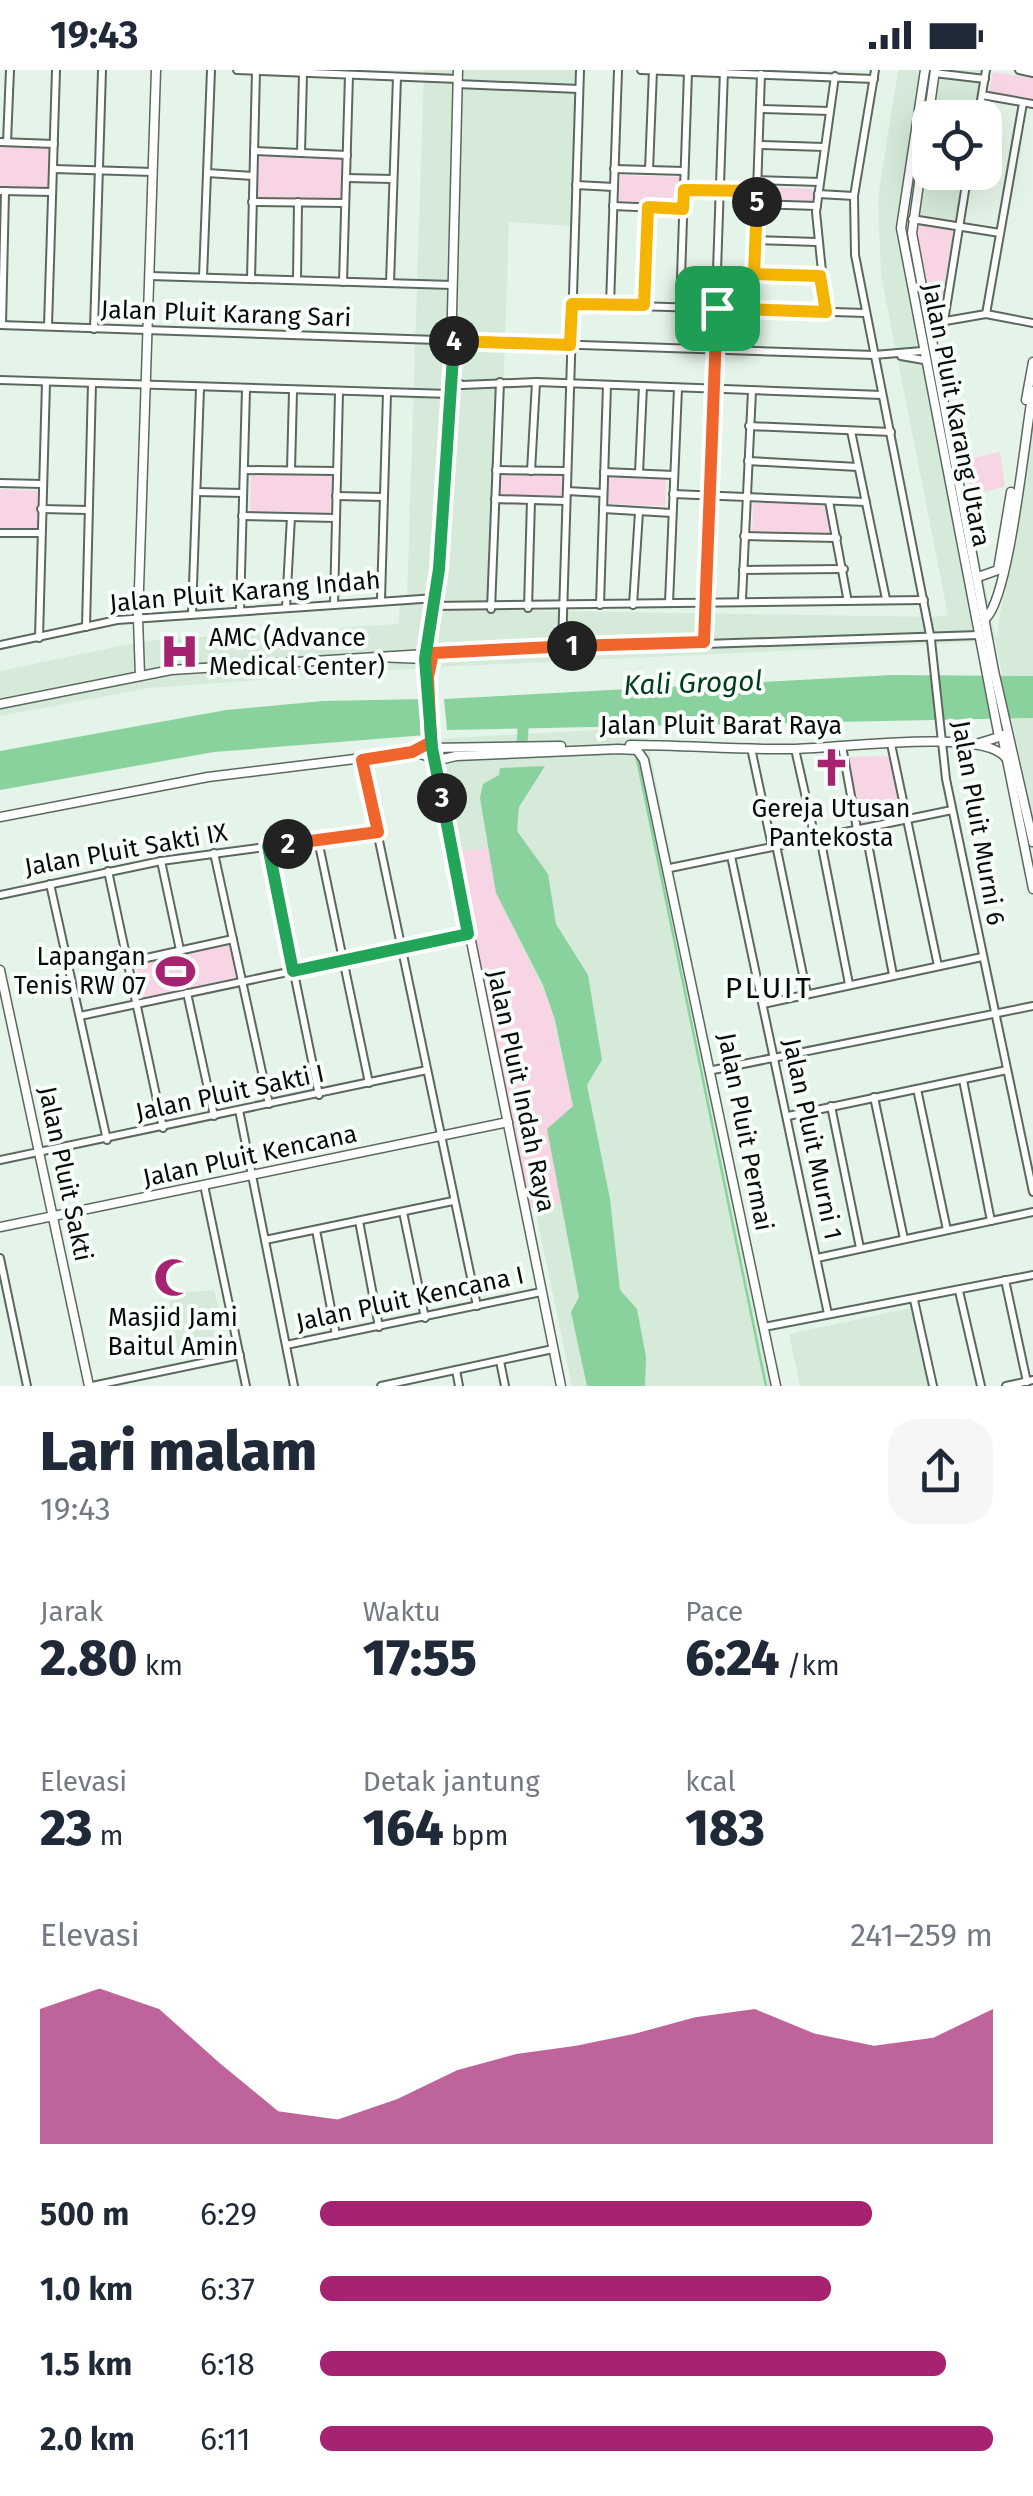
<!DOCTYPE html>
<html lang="id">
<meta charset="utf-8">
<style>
body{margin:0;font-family:"Fira Sans",sans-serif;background:#f6f6f7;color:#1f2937;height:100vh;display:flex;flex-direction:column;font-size:38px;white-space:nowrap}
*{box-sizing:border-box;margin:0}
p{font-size:32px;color:#747a83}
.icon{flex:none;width:55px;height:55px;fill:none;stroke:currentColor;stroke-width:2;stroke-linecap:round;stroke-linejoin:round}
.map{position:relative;height:1316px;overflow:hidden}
.side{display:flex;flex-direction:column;background:#fff;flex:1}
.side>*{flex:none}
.buttons{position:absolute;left:912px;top:30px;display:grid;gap:20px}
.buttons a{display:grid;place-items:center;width:90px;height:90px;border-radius:20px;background:#fff;box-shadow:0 10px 40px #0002;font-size:50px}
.pin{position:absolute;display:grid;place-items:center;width:85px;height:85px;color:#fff;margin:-42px;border-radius:20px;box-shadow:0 5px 15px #0006}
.km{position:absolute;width:50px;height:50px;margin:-25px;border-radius:50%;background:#222;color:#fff;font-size:28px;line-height:50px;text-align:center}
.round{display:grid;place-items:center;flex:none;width:105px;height:105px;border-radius:30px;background:#f6f6f7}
.head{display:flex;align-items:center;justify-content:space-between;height:170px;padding:0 40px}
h1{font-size:55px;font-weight:800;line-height:75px}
.figures{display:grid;grid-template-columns:repeat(3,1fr);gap:15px;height:170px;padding:10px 40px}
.figures div{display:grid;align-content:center}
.figures b{font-size:50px;font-weight:800}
.figures small{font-size:28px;font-weight:400}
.figures p{font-size:28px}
.chart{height:280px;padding:20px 40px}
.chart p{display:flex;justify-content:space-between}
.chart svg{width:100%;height:180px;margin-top:10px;fill:#a52371;opacity:.7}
ul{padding:0 40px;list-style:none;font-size:32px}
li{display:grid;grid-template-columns:160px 120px 1fr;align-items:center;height:75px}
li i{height:25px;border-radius:12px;background:#a52371}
.status{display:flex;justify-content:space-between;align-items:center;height:70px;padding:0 50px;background:#fff;direction:ltr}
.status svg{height:28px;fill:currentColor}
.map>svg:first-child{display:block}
</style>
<div class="status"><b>19:43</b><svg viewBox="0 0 49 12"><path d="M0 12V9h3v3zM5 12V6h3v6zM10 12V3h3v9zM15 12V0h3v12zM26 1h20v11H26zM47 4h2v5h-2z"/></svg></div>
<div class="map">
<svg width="1033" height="1316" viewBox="0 0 1033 1316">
<rect width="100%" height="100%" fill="#e5f4e8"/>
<!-- built -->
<g fill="#d5ead9">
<polygon points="424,0 578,0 574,156 509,152 496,540 934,547 948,545 881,205 878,128 898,0 985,0 977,47 930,48 930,102 968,103 955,184 914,184 996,568 1033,356 1033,747 995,571 437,597 149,618 0,646 0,601 144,571 399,554 400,529 407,529"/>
<polygon points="645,657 778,1316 572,1316 437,669"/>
<polygon points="214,1220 221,1250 213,1264 218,1276 179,1284 168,1224"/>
<polygon points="915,1237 932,1316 800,1316 789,1264"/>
</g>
<!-- green -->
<g fill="#f8d5e5">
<polygon points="993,2 1033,8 1033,31 989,24"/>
<polygon points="0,74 52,77 50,120 0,118"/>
<polygon points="259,85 344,88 342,129 256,128"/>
<polygon points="620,105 681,107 680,136 619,134"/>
<polygon points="763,117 817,119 816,139 762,137"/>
<polygon points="913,152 953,161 939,247 931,246"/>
<polygon points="1000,382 1005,417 971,424 964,390"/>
<polygon points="251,400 332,403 330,452 250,449"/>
<polygon points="518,402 564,405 563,436 498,435 500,403"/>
<polygon points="605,403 666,408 665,436 605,434"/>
<polygon points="0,419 41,421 39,463 0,461"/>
<polygon points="753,433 829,434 835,466 752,465"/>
<polygon points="891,686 903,744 857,754 843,687"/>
<polygon points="495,778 505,841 550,935 573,1037 562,1133 528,1139 459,781"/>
<polygon points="230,874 238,909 143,930 136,895"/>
</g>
<!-- water -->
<g fill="#8ad29d">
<polygon points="892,605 1033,606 1033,648 447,660 444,629"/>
<polygon points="423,629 426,665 214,682 0,720 0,681 226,640 323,631"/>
<polygon points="545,696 519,737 517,761 548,804 556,854 588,905 602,990 587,1015 610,1129 620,1220 637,1239 646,1287 645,1316 587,1316 571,1242 579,1227 547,1059 573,1036 555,950 543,915 496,823 480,728 483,714 499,705 500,698"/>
</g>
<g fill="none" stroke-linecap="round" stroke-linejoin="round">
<!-- stream -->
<g stroke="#8ad29d" stroke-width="2.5">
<polyline points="630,652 632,663"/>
<polyline points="636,684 766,1316"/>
</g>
<!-- river -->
<polyline stroke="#8ad29d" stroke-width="11" points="522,675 524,643"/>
<defs>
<g id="street">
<polyline points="237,0 458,9"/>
<polyline points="641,0 874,9"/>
<polyline points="875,0 854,126 855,185 931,570 946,709 1033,1122"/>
<polyline points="1019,0 1033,3"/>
<polyline points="934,3 985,9"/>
<polyline points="457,14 579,19"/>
<polyline points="982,25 1033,34"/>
<polyline points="760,39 830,41"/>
<polyline points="978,48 986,0"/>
<polyline points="0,72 54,74"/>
<polyline points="7,72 10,0"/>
<polyline points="759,75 824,77"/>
<polyline points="254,81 347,85"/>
<polyline points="301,83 303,3"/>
<polyline points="54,99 153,102"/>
<polyline points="614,99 684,101"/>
<polyline points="649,100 653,0"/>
<polyline points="207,103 253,106"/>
<polyline points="346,108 393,109"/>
<polyline points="758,110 820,112"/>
<polyline points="576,115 614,117"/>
<polyline points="684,120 758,121"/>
<polyline points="0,121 52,122"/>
<polyline points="818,124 854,126"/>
<polyline points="252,132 345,133"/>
<polyline points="758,134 817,136"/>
<polyline points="613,136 683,139"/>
<polyline points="912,149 1000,163"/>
<polyline points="756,170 817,172"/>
<polyline points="754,204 821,206"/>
<polyline points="150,206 452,215"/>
<polyline points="203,207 211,0"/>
<polyline points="251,209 256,1"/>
<polyline points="297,210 298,132"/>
<polyline points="343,212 349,5"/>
<polyline points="390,213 397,7"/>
<polyline points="572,234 865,243"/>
<polyline points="610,235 618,0"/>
<polyline points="645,235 648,137"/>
<polyline points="680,237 688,2"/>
<polyline points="753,240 761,4"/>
<polyline points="826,241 816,142 835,6"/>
<polyline points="986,244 1023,33"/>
<polyline points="944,251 968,102"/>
<polyline points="928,254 986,244 1033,253"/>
<polyline points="0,255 874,285 922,281"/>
<polyline points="2,255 5,121"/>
<polyline points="48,256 56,0"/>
<polyline points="94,259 102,0"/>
<polyline points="901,286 924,290"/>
<polyline points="451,309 462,315 536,312 882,325"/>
<polyline points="0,310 450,324"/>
<polyline points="749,356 891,362"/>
<polyline points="851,361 886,529"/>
<polyline points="748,391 858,397"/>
<polyline points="244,400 337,401"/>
<polyline points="291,400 293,321"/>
<polyline points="496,400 566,401"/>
<polyline points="531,401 536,312"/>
<polyline points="604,402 674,405"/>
<polyline points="639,403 643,316"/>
<polyline points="0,413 42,414"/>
<polyline points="567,421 603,423"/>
<polyline points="197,422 243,423"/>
<polyline points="673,424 866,432"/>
<polyline points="336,426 384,427"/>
<polyline points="495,429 566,431"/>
<polyline points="829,431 847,527"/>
<polyline points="41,439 88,440"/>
<polyline points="603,439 672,443"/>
<polyline points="242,446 336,448"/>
<polyline points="0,463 40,463"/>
<polyline points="744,466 837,468"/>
<polyline points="743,500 844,499"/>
<polyline points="381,529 387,323"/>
<polyline points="742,529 752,321"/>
<polyline points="669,533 678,318"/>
<polyline points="334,534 339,322"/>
<polyline points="600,535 607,315"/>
<polyline points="633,535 639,442"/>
<polyline points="431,536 924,530"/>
<polyline points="286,537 291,447"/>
<polyline points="528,538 531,430"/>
<polyline points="491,539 500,312"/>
<polyline points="240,540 246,319"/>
<polyline points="192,544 200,318"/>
<polyline points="86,557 92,313"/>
<polyline points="39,568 46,312"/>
<polyline points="704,572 724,0"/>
<polyline points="0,575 117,550 436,528"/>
<polyline points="562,577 580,0"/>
<polyline points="433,583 979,565"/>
<polyline points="891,674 938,896"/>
<polyline points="842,676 857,759"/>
<polyline points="751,678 772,776"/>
<polyline points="795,679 815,768"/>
<polyline points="362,690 477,1236"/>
<polyline points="865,758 893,905"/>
<polyline points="820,767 849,914"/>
<polyline points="318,770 369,1013"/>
<polyline points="776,775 807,924"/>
<polyline points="268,776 319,1025"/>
<polyline points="214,783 269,1034"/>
<polyline points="731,786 828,1244"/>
<polyline points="161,791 180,880"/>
<polyline points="670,798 952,740"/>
<polyline points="108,801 163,1058"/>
<polyline points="50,814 107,1070"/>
<polyline points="0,825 161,791 378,762"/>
<polyline points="128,892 233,869"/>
<polyline points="187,923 214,1046"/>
<polyline points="763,934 982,887"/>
<polyline points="80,946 468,864"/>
<polyline points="713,1000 1033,936"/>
<polyline points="963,1010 991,1151"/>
<polyline points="917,1019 947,1160"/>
<polyline points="874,1027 904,1169"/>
<polyline points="831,1036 860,1178"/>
<polyline points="239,1040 294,1316"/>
<polyline points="788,1046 1007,1000"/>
<polyline points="0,1090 427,1000"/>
<polyline points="204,1115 246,1316"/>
<polyline points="403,1142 425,1248"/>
<polyline points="359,1151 379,1257"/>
<polyline points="316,1160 336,1265"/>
<polyline points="265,1170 453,1131"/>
<polyline points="0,1188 27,1316"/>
<polyline points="817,1188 1033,1142"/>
<polyline points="1005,1210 1027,1312"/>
<polyline points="959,1221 981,1316"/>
<polyline points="914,1230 933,1316"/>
<polyline points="764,1257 1033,1205"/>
<polyline points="286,1275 541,1222"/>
<polyline points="500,1291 505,1316"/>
<polyline points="456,1300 459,1316"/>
<polyline points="92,1316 240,1285"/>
<polyline points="381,1316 553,1279"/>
<polyline points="1006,1316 1033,1310"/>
</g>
<g id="secondary">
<polyline points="458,0 449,365 429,607 432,678 561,1316"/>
<polyline points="925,0 901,158 999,667 973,675"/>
<polyline points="935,0 912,163 994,601 1033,772"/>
<polyline points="1026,330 1033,292"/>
<polyline points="978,507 998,500 1011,422"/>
<path d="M986,548C1010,525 1025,364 1033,321"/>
<polyline points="377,587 426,584"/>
<polyline points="425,593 435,535"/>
<polyline points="140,606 138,549 156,0"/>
<polyline points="0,634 171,600 377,587 425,589"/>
<polyline points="1002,665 1033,819"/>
<path d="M630,675C685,675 739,680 793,679C833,679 984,657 1006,688"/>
<polyline points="432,678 561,676"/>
<polyline points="436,696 439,690 456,686 618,679 637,680 644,690 776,1316"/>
<polyline points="0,747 208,707 412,682 434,688"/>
<polyline points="0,900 89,1316"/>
<polyline points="0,1157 508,1052"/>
</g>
</defs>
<!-- street casing -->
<use href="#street" stroke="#5b685e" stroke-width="10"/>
<!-- secondary casing -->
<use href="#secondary" stroke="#5b685e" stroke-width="11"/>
<!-- street -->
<use href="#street" stroke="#fff" stroke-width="6"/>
<!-- secondary -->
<use href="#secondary" stroke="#fff" stroke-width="8"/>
</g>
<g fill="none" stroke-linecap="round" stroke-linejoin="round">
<defs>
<polyline id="split-1" points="572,576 704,572 717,238"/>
<polyline id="split-2" points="288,774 378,762 362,690 412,682 431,672 428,607 433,583 572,576"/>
<polyline id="split-3" points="288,774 268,776 293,901 468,864 442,728"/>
<polyline id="split-4" points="442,728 432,678 425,589 439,499 454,271"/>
<polyline id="split-5" points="454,271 570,275 572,234 644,235 648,137 683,139 684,120 758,121 757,132"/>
<polyline id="split-6" points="717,238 826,242 820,206 754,204 757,132"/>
</defs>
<!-- split-1 casing -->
<use href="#split-1" stroke="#fff" stroke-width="20"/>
<!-- split-2 casing -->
<use href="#split-2" stroke="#fff" stroke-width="20"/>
<!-- split-3 casing -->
<use href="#split-3" stroke="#fff" stroke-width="20"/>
<!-- split-4 casing -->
<use href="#split-4" stroke="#fff" stroke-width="20"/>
<!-- split-5 casing -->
<use href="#split-5" stroke="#fff" stroke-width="20"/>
<!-- split-6 casing -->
<use href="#split-6" stroke="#fff" stroke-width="20"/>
<!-- split-1 -->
<use href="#split-1" stroke="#f0652b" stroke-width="12"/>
<!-- split-2 -->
<use href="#split-2" stroke="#f0652b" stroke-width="12"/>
<!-- split-3 -->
<use href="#split-3" stroke="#22a559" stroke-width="12"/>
<!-- split-4 -->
<use href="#split-4" stroke="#22a559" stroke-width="12"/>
<!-- split-5 -->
<use href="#split-5" stroke="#f5b400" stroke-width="12"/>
<!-- split-6 -->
<use href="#split-6" stroke="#f5b400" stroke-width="12"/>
</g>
<!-- icons -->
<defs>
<symbol id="hospital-bare" viewBox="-9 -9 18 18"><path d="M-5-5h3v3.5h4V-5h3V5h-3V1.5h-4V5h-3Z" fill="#a52371" stroke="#f8fefa" stroke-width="2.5" paint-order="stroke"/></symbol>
<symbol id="church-bare" viewBox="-9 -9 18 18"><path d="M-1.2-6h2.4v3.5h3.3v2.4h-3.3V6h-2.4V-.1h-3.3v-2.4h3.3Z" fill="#a52371" stroke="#f8fefa" stroke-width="2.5" paint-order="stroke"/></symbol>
<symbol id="stadium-bare" viewBox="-9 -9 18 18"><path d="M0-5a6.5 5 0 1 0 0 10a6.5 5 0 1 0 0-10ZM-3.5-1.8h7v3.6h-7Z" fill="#a52371" stroke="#f8fefa" stroke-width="2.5" paint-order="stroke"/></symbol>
<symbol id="mosque-bare" viewBox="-9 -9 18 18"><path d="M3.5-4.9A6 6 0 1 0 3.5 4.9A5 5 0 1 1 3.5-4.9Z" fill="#a52371" stroke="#f8fefa" stroke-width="2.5" paint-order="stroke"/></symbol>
</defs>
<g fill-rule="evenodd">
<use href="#hospital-bare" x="152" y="554" width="55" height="55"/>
<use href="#church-bare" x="804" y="670" width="55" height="55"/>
<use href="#stadium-bare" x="148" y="874" width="55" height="55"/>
<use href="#mosque-bare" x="146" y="1180" width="55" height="55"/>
</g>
<g text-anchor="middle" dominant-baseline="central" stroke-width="8" stroke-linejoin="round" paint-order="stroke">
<!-- street labels -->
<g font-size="25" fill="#080d09" stroke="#f8fefa">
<text transform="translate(226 244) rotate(2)">Jalan Pluit Karang Sari</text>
<text transform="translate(956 345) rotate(79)">Jalan Pluit Karang Utara</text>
<text transform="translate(245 522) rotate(-5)">Jalan Pluit Karang Indah</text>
<text x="721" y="656">Jalan Pluit Barat Raya</text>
<text transform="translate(978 753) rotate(80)">Jalan Pluit Murni 6</text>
<text transform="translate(126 780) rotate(-10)">Jalan Pluit Sakti IX</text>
<text transform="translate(521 1021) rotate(78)">Jalan Pluit Indah Raya</text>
<text transform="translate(230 1023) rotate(-12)">Jalan Pluit Sakti I</text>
<text transform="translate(745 1062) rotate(79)">Jalan Pluit Permai</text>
<text transform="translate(812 1069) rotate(78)">Jalan Pluit Murni 1</text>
<text transform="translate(250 1086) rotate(-12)">Jalan Pluit Kencana</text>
<text transform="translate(65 1104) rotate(78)">Jalan Pluit Sakti</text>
<text transform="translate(410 1229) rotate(-12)">Jalan Pluit Kencana I</text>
</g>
<!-- poi labels -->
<g font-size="25" fill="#080d09" stroke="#f8fefa">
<text x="209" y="568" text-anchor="start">AMC (Advance<tspan x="209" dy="29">Medical Center)</tspan></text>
<text x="831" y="739">Gereja Utusan<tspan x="831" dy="29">Pantekosta</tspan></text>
<text x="146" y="887" text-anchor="end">Lapangan<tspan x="146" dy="29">Tenis RW 07</tspan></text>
<text x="173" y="1248">Masjid Jami<tspan x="173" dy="29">Baitul Amin</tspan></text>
</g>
<!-- water labels -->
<g font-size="28" font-style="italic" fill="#023c1b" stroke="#f8fefa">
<text transform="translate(693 613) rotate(-2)">Kali Grogol</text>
</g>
<!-- quarter labels -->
<g font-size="30" letter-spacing="2.5" fill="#080d09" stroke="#f8fefa">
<text x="769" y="918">PLUIT</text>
</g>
</g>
</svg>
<div class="buttons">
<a><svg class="icon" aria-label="locate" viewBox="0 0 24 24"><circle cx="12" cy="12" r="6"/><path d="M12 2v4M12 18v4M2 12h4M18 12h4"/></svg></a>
</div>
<div class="pin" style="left:717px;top:238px;background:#1e9e55"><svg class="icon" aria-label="arrive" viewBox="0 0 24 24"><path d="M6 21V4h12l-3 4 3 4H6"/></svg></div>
<b class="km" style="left:572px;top:576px">1</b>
<b class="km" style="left:288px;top:774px">2</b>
<b class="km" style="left:442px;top:728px">3</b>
<b class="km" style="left:454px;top:271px">4</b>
<b class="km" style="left:757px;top:132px">5</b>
</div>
<section class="side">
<div class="head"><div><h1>Lari malam</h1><p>19:43</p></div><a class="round"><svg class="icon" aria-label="share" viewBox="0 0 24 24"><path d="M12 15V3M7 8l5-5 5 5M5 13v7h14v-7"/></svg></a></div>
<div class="figures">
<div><p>Jarak</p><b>2.80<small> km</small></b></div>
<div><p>Waktu</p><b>17:55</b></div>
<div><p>Pace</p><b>6:24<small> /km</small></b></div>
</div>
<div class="figures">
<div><p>Elevasi</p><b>23<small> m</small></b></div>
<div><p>Detak jantung</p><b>164<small> bpm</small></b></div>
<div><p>kcal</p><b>183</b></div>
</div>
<div class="chart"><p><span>Elevasi</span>241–259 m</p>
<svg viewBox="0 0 160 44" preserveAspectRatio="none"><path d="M0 44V11L10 6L20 11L30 24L40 36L50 38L60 33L70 26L80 22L90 20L100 17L110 13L120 11L130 17L140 20L150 18L160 11V44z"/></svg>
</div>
<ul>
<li><b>500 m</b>6:29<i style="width:82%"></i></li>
<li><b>1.0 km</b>6:37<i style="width:76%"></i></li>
<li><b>1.5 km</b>6:18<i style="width:93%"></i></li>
<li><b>2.0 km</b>6:11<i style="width:100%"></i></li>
</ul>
</section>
